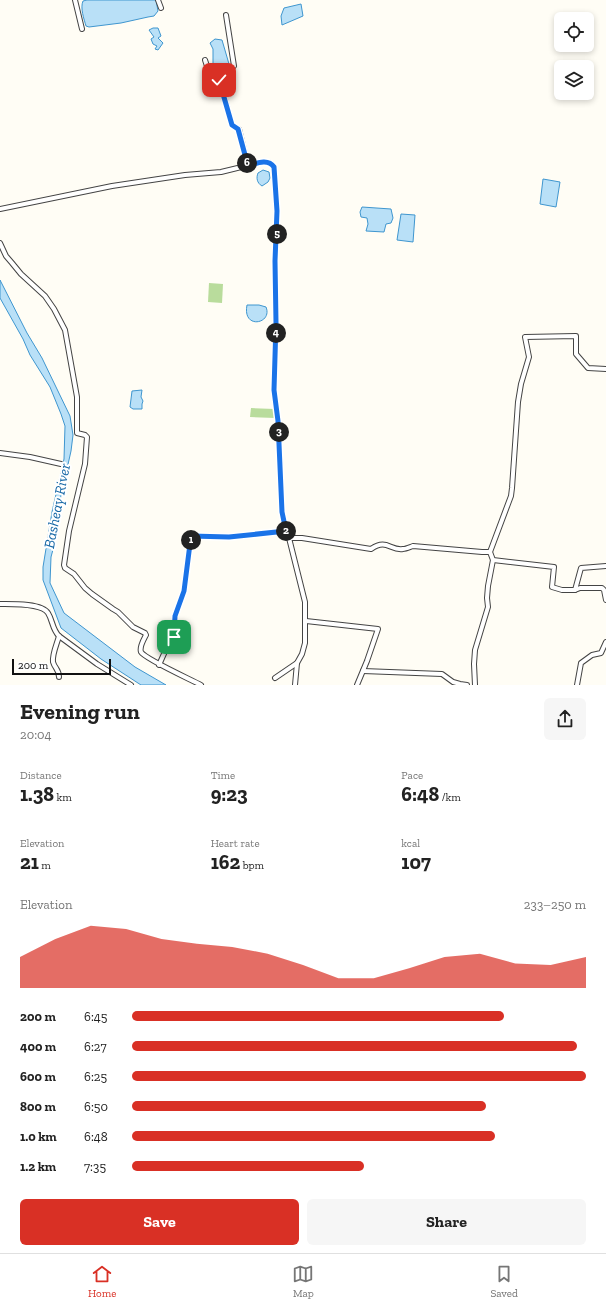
<!DOCTYPE html>
<meta charset="utf-8">
<style>
body{margin:0;font-family:"Zilla Slab",serif;background:#f6f6f6;color:#222;height:100vh;display:flex;flex-direction:column;font-size:15px;white-space:nowrap}
*{box-sizing:border-box;margin:0}
p{font-size:13px;color:#767676}
.icon{flex:none;width:22px;height:22px;fill:none;stroke:currentColor;stroke-width:2;stroke-linecap:round;stroke-linejoin:round}
.map{position:relative;height:685px;overflow:hidden}
.drawer{display:flex;flex-direction:column;background:#fff;flex:1}
.drawer>*{flex:none}
.fabs{position:absolute;left:554px;top:12px;display:grid;gap:8px}
.fabs a{display:grid;place-items:center;width:40px;height:40px;border-radius:6px;background:#fff;box-shadow:0 2px 6px #0003;font-size:20px}
.scale{position:absolute;left:12px;bottom:10px;width:99px;box-sizing:border-box;padding-left:4px;border:2px solid #111;border-top:0;font-size:11px;line-height:14px;white-space:nowrap;color:#111;-webkit-text-stroke:3px #fff;paint-order:stroke}
.pin{position:absolute;display:grid;place-items:center;width:34px;height:34px;color:#fff;margin:-17px;border-radius:8px;box-shadow:0 2px 6px #0006}
.km{position:absolute;width:20px;height:20px;margin:-10px;border-radius:50%;background:#222;color:#fff;font-size:11px;line-height:20px;text-align:center}
.round{display:grid;place-items:center;flex:none;width:42px;height:42px;border-radius:6px;background:#f6f6f6}
.summary{display:flex;align-items:center;justify-content:space-between;height:68px;padding:0 20px}
h1{font-size:22px;font-weight:800;line-height:30px}
.metrics{display:grid;grid-template-columns:repeat(3,1fr);gap:6px;height:68px;padding:4px 20px}
.metrics div{display:grid;align-content:center}
.metrics b{font-size:20px;font-weight:800}
.metrics small{font-size:11px;font-weight:400}
.metrics p{font-size:11px}
.chart{height:112px;padding:8px 20px}
.chart p{display:flex;justify-content:space-between}
.chart svg{width:100%;height:72px;margin-top:4px;fill:#d93025;opacity:.7}
.button{display:flex;gap:8px;margin-top:auto;padding:8px 20px}
.button a{flex:1;height:46px;border-radius:6px;background:#d93025;color:#fff;font-size:16px;font-weight:800;line-height:46px;text-align:center}
.button a+a{background:#f6f6f6;color:#222}
ul{padding:0 20px;list-style:none;font-size:13px}
li{display:grid;grid-template-columns:64px 48px 1fr;align-items:center;height:30px}
li i{height:10px;border-radius:5px;background:#d93025}
.dock{display:flex;justify-content:space-around;align-items:center;height:56px;border-top:1px solid #e0e0e0;background:#fff;font-size:11px;color:#767676}
.dock a{display:grid;justify-items:center;gap:2px}
.dock .selected{color:#d93025}
.map>svg:first-child{display:block}
</style>
<div class="map">
<svg width="606" height="685" viewBox="0 0 606 685">
<rect width="100%" height="100%" fill="#fffdf5"/>
<!-- forest -->
<g fill="#b9dc9c">
<polygon points="209,283 223,284 222,303 208,302"/>
<polygon points="251,408 275,409 275,418 250,417"/>
</g>
<!-- water -->
<g fill="#b9e0f7" stroke="#3f96cf">
<path d="M87,0H156L158,11L154,16L148,17L121,23L89,27L86,26C84,19 80,8 83,1Z"/>
<polygon points="301,4 303,16 282,25 281,16 284,8"/>
<polygon points="153,28 158,28 161,36 158,38 163,43 158,50 155,49 157,46 153,44 151,39 154,37 149,30"/>
<polygon points="215,39 222,40 229,64 213,64 213,49 210,43"/>
<path d="M263,170L269,172L270,178L268,182L262,186C257,183 256,178 258,173Z"/>
<polygon points="543,179 560,182 556,207 540,204"/>
<polygon points="362,207 391,209 393,218 391,223 386,224 384,232 366,231 368,224 367,218 361,217 360,212"/>
<polygon points="401,214 415,215 413,242 397,240"/>
<polygon points="0,280 27,333 42,358 70,416 73,435 71,451 56,518 55,542 51,557 50,583 64,613 135,667 166,685 141,685 101,659 61,628 43,580 43,567 52,512 64,459 65,426 61,414 50,387 30,355 23,339 0,298"/>
<path d="M247,305H259L266,307C273,324 242,330 247,305Z"/>
<polygon points="142,390 141,397 143,401 142,404 142,409 133,409 130,407 132,391"/>
</g>
<g fill="none" stroke-linecap="round" stroke-linejoin="round">
<defs>
<g id="street">
<polyline points="75,0 82,29"/>
<polyline points="158,0 161,8"/>
<polyline points="205,60 209,72 218,73 232,125 239,129 248,166"/>
<polyline points="218,73 230,70 234,66 226,15"/>
<path d="M0,209L112,186L185,175L221,172L262,162C268,162 271,162 274,167L277,211L275,261L276,323L274,390L279,432L282,512L286,531"/>
<path d="M0,243L6,256L12,263L21,274L45,296L54,309L65,330L77,397V433L85,435L87,437L85,464L69,531L64,565L65,568L74,574L85,588L92,594L113,609L118,612L133,627L145,633L146,635C144,639 139,647 141,652C145,659 192,680 201,685"/>
<polyline points="0,453 30,457 61,464"/>
<polyline points="289,538 305,602 305,643 302,654 297,663 295,685"/>
<polyline points="490,552 511,496 512,488 518,402 521,384 529,357 525,337 576,336 576,354 588,368 606,369"/>
<polyline points="575,590 580,588 602,588 604,590 606,600"/>
<path d="M0,604C11,604 42,603 48,613C53,621 52,629 59,636L97,664L131,685"/>
<polyline points="306,621 378,629 367,661 357,685"/>
<path d="M159,665L167,647L174,637L175,616L184,591L191,536L229,537L286,531L289,538H302L371,549C387,538 390,551 403,549C406,549 410,547 413,546L482,552H490L493,560L554,567L552,587L562,590H575L581,568L606,566"/>
<polyline points="363,671 442,674 453,682 460,684 467,685"/>
<path d="M59,677C59,669 55,669 53,662C52,654 57,644 59,636"/>
<polyline points="275,678 297,663"/>
<polyline points="475,685 474,664 475,650 488,607 487,598 488,586 493,560"/>
<polyline points="577,685 581,663 592,655 601,653 606,642"/>
</g>
</defs>
<!-- street casing -->
<use href="#street" stroke="#444" stroke-width="6"/>
<!-- street -->
<use href="#street" stroke="#fff" stroke-width="4"/>
</g>
<g fill="none" stroke-linecap="round" stroke-linejoin="round">
<defs>
<path id="route" d="M174,637L175,616L184,591L191,536L229,537L286,531L282,512L278,421L274,390L276,323L275,261L277,211L274,167C268,158 257,163 248,166L238,129L232,125L219,80"/>
</defs>
<!-- route casing -->
<use href="#route" stroke="#fff" stroke-width="8"/>
<!-- route -->
<use href="#route" stroke="#1a73e8" stroke-width="5"/>
</g>
<g text-anchor="middle" dominant-baseline="central" stroke-width="4" stroke-linejoin="round" paint-order="stroke">
<!-- water labels -->
<g font-size="15" font-style="italic" fill="#1768a6" stroke="#fff">
<text transform="translate(57 506) rotate(-79)">Basheay River</text>
</g>
</g>
</svg>
<div class="fabs">
<a><svg class="icon" aria-label="locate" viewBox="0 0 24 24"><circle cx="12" cy="12" r="6"/><path d="M12 2v4M12 18v4M2 12h4M18 12h4"/></svg></a>
<a><svg class="icon" aria-label="layers" viewBox="0 0 24 24"><path d="M12 4l9 5-9 5-9-5zM3 14l9 5 9-5"/></svg></a>
</div>
<div class="scale">200 m</div>
<div class="pin" style="left:174px;top:637px;background:#1e9e55"><svg class="icon" aria-label="arrive" viewBox="0 0 24 24"><path d="M6 21V4h12l-3 4 3 4H6"/></svg></div>
<div class="pin" style="left:219px;top:80px;background:#d93025"><svg class="icon" aria-label="check" viewBox="0 0 24 24"><path d="M5 12l5 5 9-10"/></svg></div>
<b class="km" style="left:191px;top:540px">1</b>
<b class="km" style="left:286px;top:531px">2</b>
<b class="km" style="left:279px;top:432px">3</b>
<b class="km" style="left:276px;top:333px">4</b>
<b class="km" style="left:277px;top:234px">5</b>
<b class="km" style="left:247px;top:163px">6</b>
</div>
<section class="drawer">
<div class="summary"><div><h1>Evening run</h1><p>20:04</p></div><a class="round"><svg class="icon" aria-label="share" viewBox="0 0 24 24"><path d="M12 15V3M7 8l5-5 5 5M5 13v7h14v-7"/></svg></a></div>
<div class="metrics">
<div><p>Distance</p><b>1.38<small> km</small></b></div>
<div><p>Time</p><b>9:23</b></div>
<div><p>Pace</p><b>6:48<small> /km</small></b></div>
</div>
<div class="metrics">
<div><p>Elevation</p><b>21<small> m</small></b></div>
<div><p>Heart rate</p><b>162<small> bpm</small></b></div>
<div><p>kcal</p><b>107</b></div>
</div>
<div class="chart"><p><span>Elevation</span>233–250 m</p>
<svg viewBox="0 0 160 44" preserveAspectRatio="none"><path d="M0 44V25L10 14L20 6L30 8L40 14L50 17L60 19L70 23L80 30L90 38L100 38L110 32L120 25L130 23L140 29L150 30L160 25V44z"/></svg>
</div>
<ul>
<li><b>200 m</b>6:45<i style="width:82%"></i></li>
<li><b>400 m</b>6:27<i style="width:98%"></i></li>
<li><b>600 m</b>6:25<i style="width:100%"></i></li>
<li><b>800 m</b>6:50<i style="width:78%"></i></li>
<li><b>1.0 km</b>6:48<i style="width:80%"></i></li>
<li><b>1.2 km</b>7:35<i style="width:51%"></i></li>
</ul>
<div class="button"><a>Save</a><a>Share</a></div>
</section>
<nav class="dock">
<a class="selected"><svg class="icon" aria-label="home" viewBox="0 0 24 24"><path d="M3 11l9-7 9 7M6 9v11h12V9"/></svg>Home</a>
<a><svg class="icon" aria-label="map" viewBox="0 0 24 24"><path d="M3 6l6-2 6 2 6-2v14l-6 2-6-2-6 2zM9 4v14M15 6v14"/></svg>Map</a>
<a><svg class="icon" aria-label="saved" viewBox="0 0 24 24"><path d="M7 4h10v16l-5-4-5 4z"/></svg>Saved</a>
</nav>
